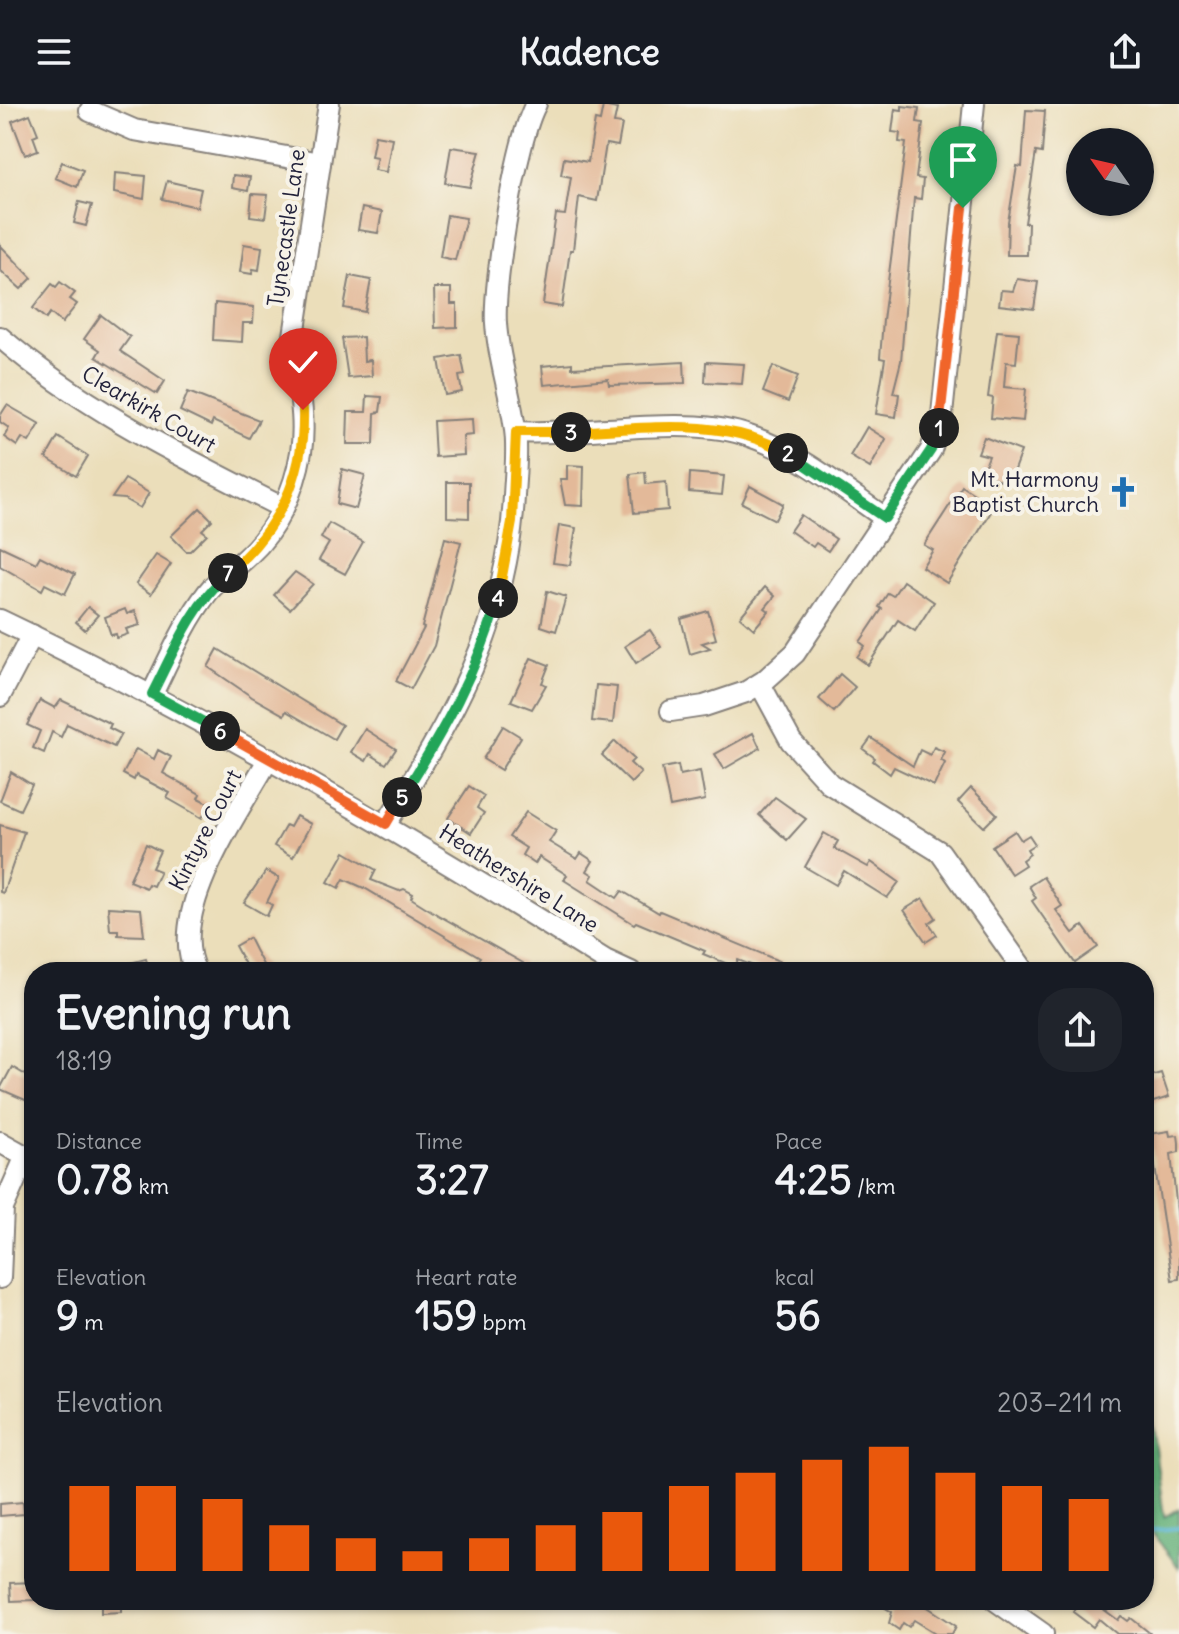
<!DOCTYPE html>
<meta charset="utf-8">
<style>
body{margin:0;font-family:Delius,sans-serif;background:#20242c;color:#f1f3f6;height:100vh;display:flex;flex-direction:column;font-size:30px;white-space:nowrap}
*{box-sizing:border-box;margin:0}
p{font-size:26px;color:#9ea1a6}
.icon{flex:none;width:44px;height:44px;fill:none;stroke:currentColor;stroke-width:2;stroke-linecap:round;stroke-linejoin:round}
.map{position:relative;flex:1;overflow:hidden}
.side{position:absolute;left:24px;top:858px;width:1130px;height:648px;display:flex;flex-direction:column;background:#171b24;border-radius:32px;box-shadow:0 2px 6px #0004}
.side>*{flex:none}
.needle{width:52px;rotate:304deg}
.fabs{position:absolute;left:1066px;top:24px;display:grid;gap:16px}
.fabs a{display:grid;place-items:center;width:88px;height:88px;border-radius:50%;background:#171b24;box-shadow:0 2px 6px #0004;font-size:40px}
.pin{position:absolute;display:grid;place-items:center;width:68px;height:68px;color:#fff;margin:-82px -34px;border-radius:50% 50% 50% 0;rotate:-45deg;box-shadow:0 0 8px #0007}
.pin .icon{rotate:45deg}
.km{position:absolute;width:40px;height:40px;margin:-20px;border-radius:50%;background:#222;color:#fff;font-size:22px;line-height:40px;text-align:center}
.round{display:grid;place-items:center;flex:none;width:84px;height:84px;border-radius:32px;background:#20242c}
.headline{display:flex;align-items:center;justify-content:space-between;height:136px;padding:0 32px}
h1{font-size:44px;font-weight:800;line-height:60px}
.stats{display:grid;grid-template-columns:repeat(3,1fr);gap:12px;height:136px;padding:8px 32px}
.stats div{display:grid;align-content:center}
.stats b{font-size:40px;font-weight:800}
.stats small{font-size:22px;font-weight:400}
.stats p{font-size:22px}
.chart{height:224px;padding:16px 32px}
.chart p{display:flex;justify-content:space-between}
.chart svg{width:100%;height:144px;margin-top:8px;stroke:#ea580c;stroke-width:6}
header{display:flex;justify-content:space-between;align-items:center;height:104px;padding:0 32px;background:#171b24;font-size:36px;font-weight:800}
.map>svg:first-child{display:block}
</style>
<header><svg class="icon" aria-label="menu" viewBox="0 0 24 24"><path d="M4 6h16M4 12h16M4 18h16"/></svg>Kadence<svg class="icon" aria-label="share" viewBox="0 0 24 24"><path d="M12 15V3M7 8l5-5 5 5M5 13v7h14v-7"/></svg></header>
<div class="map">
<svg width="1179" height="1530" viewBox="0 0 1179 1530">
<rect width="100%" height="100%" fill="#f7f3e8"/>
<filter id="ink" filterUnits="userSpaceOnUse"><feTurbulence type="fractalNoise" baseFrequency=".0125" numOctaves="2"/><feDisplacementMap in="SourceGraphic" scale="16" xChannelSelector="R" yChannelSelector="G"/><feConvolveMatrix kernelMatrix="1 2 1 2 8 2 1 2 1" color-interpolation-filters="sRGB"/></filter>
<filter id="wash" filterUnits="userSpaceOnUse"><feTurbulence type="fractalNoise" baseFrequency=".006" numOctaves="4" result="noise"/><feDisplacementMap in="SourceGraphic" scale="32" xChannelSelector="R" yChannelSelector="G"/><feGaussianBlur stdDeviation="1.8" result="paint"/><feColorMatrix in="noise" values="0 0 0 0 0 0 0 0 0 0 0 0 0 0 0 0 0 1.4 0 .05"/><feComposite in="paint" operator="in"/></filter>
<g filter="url(#wash)">
<rect width="100%" height="100%" fill="#ebdeba"/>
<!-- forest -->
<polygon fill="#63b079" stroke="#42695a" stroke-width="2" points="1150,1306 1164,1413 1179,1405 1179,1464 1144,1418 1144,1309"/>
<g fill="none" stroke-linecap="round" stroke-linejoin="round">
<!-- stream -->
<polyline stroke="#53b3d2" stroke-width="4" points="1144,1427 1179,1424"/>
</g>
<g id="blocks">
<!-- building -->
<g fill="#e3b999">
<polygon points="603,2 617,5 614,19 622,20 618,42 606,40 597,97 579,93 573,146 570,146 562,203 543,200 556,110 565,111 571,73 561,71 564,54 588,58 595,16 600,17"/>
<polygon points="902,2 919,4 917,18 923,19 916,74 923,75 921,95 914,94 901,257 893,289 899,290 896,313 876,310 885,255 880,254 883,216 906,39 899,38 900,29 892,28 895,5 902,6"/>
<polygon points="1026,6 1045,7 1042,49 1036,48 1025,119 1028,119 1027,151 1007,151 1008,118 1017,62 1022,63"/>
<polygon points="30,10 38,30 33,32 38,46 25,51 12,17"/>
<polygon points="375,31 392,34 386,68 374,66 377,53 371,52"/>
<polygon points="451,43 480,47 470,83 445,79"/>
<polygon points="62,58 83,66 77,83 55,74"/>
<polygon points="115,69 146,72 144,95 114,89"/>
<polygon points="233,71 250,73 248,87 232,84"/>
<polygon points="167,77 201,85 197,103 162,95"/>
<polygon points="252,90 268,91 265,114 250,112"/>
<polygon points="79,98 92,101 86,122 74,119"/>
<polygon points="362,104 382,108 378,129 358,126"/>
<polygon points="447,111 466,114 455,156 440,153"/>
<polygon points="244,140 262,143 259,166 253,165 252,170 240,168"/>
<polygon points="0,141 32,174 21,185 0,166"/>
<polygon points="350,172 371,176 365,208 344,204"/>
<polygon points="1017,175 1038,178 1034,205 999,201 1001,186 1013,187"/>
<polygon points="60,178 75,189 70,195 77,200 62,219 50,209 46,215 33,204 52,180 56,183"/>
<polygon points="434,184 451,184 451,200 457,200 457,223 435,224"/>
<polygon points="215,199 254,203 253,219 243,219 242,238 213,236"/>
<polygon points="101,211 130,233 120,247 165,277 157,290 96,253 100,246 84,235"/>
<polygon points="997,227 1019,229 1016,259 1006,258 1004,283 1026,285 1023,317 991,314 993,294 988,293"/>
<polygon points="363,233 364,257 371,256 372,272 348,274 342,234"/>
<polygon points="461,251 465,271 459,272 462,288 445,291 439,255"/>
<polygon points="684,258 685,279 651,280 609,281 608,275 544,281 542,262 572,259 572,264"/>
<polygon points="706,258 744,260 742,280 705,278"/>
<polygon points="773,262 798,272 788,298 763,288"/>
<polygon points="188,288 259,316 249,334 213,317 211,322 180,307"/>
<polygon points="367,292 382,293 380,308 375,309 374,340 347,340 348,308 366,308"/>
<polygon points="7,301 40,320 29,338 22,334 17,342 4,333 9,324 0,318 0,312"/>
<polygon points="472,315 473,331 463,332 464,351 435,353 433,317"/>
<polygon points="867,323 886,335 870,364 850,352"/>
<polygon points="58,333 88,352 76,372 46,354"/>
<polygon points="984,333 1021,347 1009,379 982,370 989,352 978,349"/>
<polygon points="567,361 584,362 583,402 565,401 560,375 567,375"/>
<polygon points="342,365 365,371 356,405 337,400"/>
<polygon points="645,368 646,380 666,378 668,406 634,409 630,370"/>
<polygon points="690,369 724,372 722,391 689,388"/>
<polygon points="125,375 149,389 140,404 124,395 112,394"/>
<polygon points="447,378 469,378 469,414 447,413"/>
<polygon points="750,382 783,400 775,416 742,399"/>
<polygon points="962,382 994,403 947,479 922,463 933,446 924,441"/>
<polygon points="200,404 212,416 202,426 207,430 190,447 186,447 171,432"/>
<polygon points="801,411 836,435 828,447 816,439 813,443 790,427"/>
<polygon points="329,419 363,438 345,470 319,456 329,439 321,434"/>
<polygon points="559,421 576,424 570,461 553,459"/>
<polygon points="445,434 461,438 434,542 411,585 396,577 424,524 422,523"/>
<polygon points="0,442 36,459 40,452 75,470 65,490 45,480 42,486 0,462"/>
<polygon points="156,451 171,460 151,490 136,480"/>
<polygon points="295,468 313,480 290,505 274,491"/>
<polygon points="903,477 934,498 915,527 898,516 868,561 857,553 865,542 860,538 882,505 879,503 888,489 893,492"/>
<polygon points="765,483 775,492 765,504 769,507 754,525 740,513"/>
<polygon points="547,487 566,493 556,527 541,522"/>
<polygon points="88,503 98,511 85,526 76,518"/>
<polygon points="125,505 127,510 135,507 140,521 126,525 128,530 117,534 116,530 111,531 105,513"/>
<polygon points="708,507 716,535 702,539 710,544 690,550 681,515"/>
<polygon points="650,526 661,543 636,559 625,542"/>
<polygon points="218,545 342,621 334,635 286,607 284,611 252,593 208,563"/>
<polygon points="531,554 549,561 542,579 546,581 532,605 511,597"/>
<polygon points="840,570 855,583 834,608 819,595"/>
<polygon points="596,581 617,583 613,619 592,617"/>
<polygon points="40,596 55,604 61,596 111,620 109,624 121,630 114,643 67,620 61,633 52,628 44,649 33,644 40,627 27,621"/>
<polygon points="503,622 521,633 501,666 483,655"/>
<polygon points="365,625 396,645 386,660 370,650 366,657 351,648"/>
<polygon points="753,629 760,644 724,665 715,650"/>
<polygon points="871,634 913,662 920,646 930,651 934,643 945,648 941,656 945,659 934,682 894,663 890,670 873,657 875,654 863,645"/>
<polygon points="615,637 634,655 630,659 641,669 631,679 602,651"/>
<polygon points="136,645 154,655 158,646 171,653 163,669 200,690 198,694 210,700 202,714 167,694 170,689 136,671 134,676 123,670"/>
<polygon points="678,661 680,671 700,667 705,696 670,703 662,664"/>
<polygon points="11,668 32,681 20,706 0,697"/>
<polygon points="469,682 484,692 477,704 484,709 471,729 448,714"/>
<polygon points="971,684 997,710 984,723 958,698"/>
<polygon points="775,693 806,715 787,736 759,711"/>
<polygon points="526,708 556,727 549,738 577,755 581,749 593,757 587,767 593,771 590,776 617,794 622,787 659,809 660,807 805,868 769,868 738,856 735,863 703,850 705,847 636,818 634,820 564,776 567,771 539,753 535,760 522,751 526,744 509,733"/>
<polygon points="296,712 311,720 293,753 274,742 286,721 290,723"/>
<polygon points="0,721 24,728 3,789 0,788"/>
<polygon points="1015,727 1021,736 1029,731 1035,740 1027,745 1030,750 1022,756 1025,761 1011,770 992,742"/>
<polygon points="824,729 838,737 834,744 868,763 871,758 899,778 887,794 844,767 836,781 805,763"/>
<polygon points="146,740 160,747 152,764 160,767 153,782 148,780 146,784 129,777"/>
<polygon points="345,748 376,766 371,776 399,787 404,785 413,790 411,794 438,811 523,859 517,868 497,868 488,862 484,867 474,861 480,853 366,785 344,775 339,784 328,778"/>
<polygon points="266,767 279,774 267,798 272,801 267,812 244,799"/>
<polygon points="1043,773 1062,802 1056,806 1073,829 1083,822 1098,843 1075,859 1032,797 1036,794 1029,782"/>
<polygon points="923,794 936,814 929,819 937,831 926,838 904,806"/>
<polygon points="108,803 141,805 144,832 118,831 118,826 110,826"/>
<polygon points="249,834 255,846 267,868 249,868 235,842"/>
<polygon points="146,855 150,868 111,868 110,864"/>
<polygon points="12,963 34,976 30,998 0,985"/>
<polygon points="1161,969 1169,993 1144,1001 1144,974"/>
<polygon points="1169,1027 1170,1032 1178,1031 1179,1039 1179,1048 1171,1050 1179,1126 1179,1175 1172,1176 1150,1030"/>
<polygon points="23,1398 24,1410 0,1412 0,1400"/>
<polygon points="34,1478 34,1496 11,1497 10,1479"/>
<polygon points="101,1496 121,1496 121,1508 101,1509"/>
<polygon points="872,1496 917,1496 956,1522 952,1530 937,1530 914,1516 909,1523 903,1519 899,1526 889,1519 892,1508"/>
<polygon points="1082,1496 1091,1496 1118,1516 1121,1512 1128,1517 1131,1514 1151,1530 1117,1530 1099,1515 1093,1523 1073,1508"/>
</g>
</g>
</g>
<g filter="url(#ink)">
<use href="#blocks" fill-opacity="0" stroke="#86807a" stroke-width="2"/>
<g fill="none" stroke-linecap="round" stroke-linejoin="round">
<defs>
<g id="minor">
<polyline points="90,7 134,26 320,59"/>
<path d="M0,233C86,307 183,353 283,404"/>
<path d="M516,328C582,332 683,311 743,330C796,346 840,383 885,414"/>
<path d="M0,516C210,616 408,733 605,856L631,868"/>
<polyline points="760,580 791,637 830,680 940,748 1025,868"/>
<path d="M152,590C169,556 184,519 208,488C219,474 236,464 249,451C277,425 295,386 301,348C307,309 295,271 294,232L329,0"/>
<polyline points="0,592 32,531"/>
<polyline points="671,607 704,602 746,588 764,577 795,549 931,346 942,311 974,0"/>
<path d="M386,720C451,615 508,520 514,392C515,371 518,347 515,326C511,290 498,255 496,219C493,179 517,33 536,0"/>
<path d="M196,868C165,809 240,707 269,654"/>
<polyline points="0,1038 34,1057"/>
<polyline points="0,1174 3,1104 26,1052"/>
<polyline points="995,1496 1043,1530"/>
</g>
</defs>
<!-- minor casing -->
<use href="#minor" stroke="#86807a" stroke-width="24"/>
<!-- minor -->
<use href="#minor" stroke="#fff" stroke-width="20"/>
</g>
</g>
<g fill="none" stroke-linecap="round" stroke-linejoin="round" filter="url(#ink)">
<defs>
<polyline id="split-1" points="939,324 963,104"/>
<polyline id="split-2" points="788,349 885,414 931,346 939,324"/>
<path id="split-3" d="M571,328C644,325 721,311 788,349"/>
<polyline id="split-4" points="498,494 512,418 516,328 571,328"/>
<path id="split-5" d="M402,693C442,629 478,567 498,494"/>
<polyline id="split-6" points="220,627 386,720 402,693"/>
<path id="split-7" d="M220,627L152,590C174,547 192,502 228,469"/>
<path id="split-8" d="M228,469C278,425 305,374 303,306"/>
</defs>
<!-- split-1 casing -->
<use href="#split-1" stroke="#fff" stroke-width="16"/>
<!-- split-2 casing -->
<use href="#split-2" stroke="#fff" stroke-width="16"/>
<!-- split-3 casing -->
<use href="#split-3" stroke="#fff" stroke-width="16"/>
<!-- split-4 casing -->
<use href="#split-4" stroke="#fff" stroke-width="16"/>
<!-- split-5 casing -->
<use href="#split-5" stroke="#fff" stroke-width="16"/>
<!-- split-6 casing -->
<use href="#split-6" stroke="#fff" stroke-width="16"/>
<!-- split-7 casing -->
<use href="#split-7" stroke="#fff" stroke-width="16"/>
<!-- split-8 casing -->
<use href="#split-8" stroke="#fff" stroke-width="16"/>
<!-- split-1 -->
<use href="#split-1" stroke="#f0652b" stroke-width="10"/>
<!-- split-2 -->
<use href="#split-2" stroke="#22a559" stroke-width="10"/>
<!-- split-3 -->
<use href="#split-3" stroke="#f5b400" stroke-width="10"/>
<!-- split-4 -->
<use href="#split-4" stroke="#f5b400" stroke-width="10"/>
<!-- split-5 -->
<use href="#split-5" stroke="#22a559" stroke-width="10"/>
<!-- split-6 -->
<use href="#split-6" stroke="#f0652b" stroke-width="10"/>
<!-- split-7 -->
<use href="#split-7" stroke="#22a559" stroke-width="10"/>
<!-- split-8 -->
<use href="#split-8" stroke="#f5b400" stroke-width="10"/>
</g>
<!-- icons -->
<defs>
<symbol id="church-bare" viewBox="-9 -9 18 18"><path d="M-1.2-6h2.4v3.5h3.3v2.4h-3.3V6h-2.4V-.1h-3.3v-2.4h3.3Z" fill="#1f6fb2" stroke="#f7f3e8" stroke-width="2.5" paint-order="stroke"/></symbol>
</defs>
<g fill-rule="evenodd">
<use href="#church-bare" x="1101" y="366" width="44" height="44"/>
</g>
<g text-anchor="middle" dominant-baseline="central" stroke-width="8" stroke-linejoin="round" paint-order="stroke">
<!-- street labels -->
<g font-size="22" fill="#22223b" stroke="#f7f3e8">
<text transform="translate(286 124) rotate(-82)">Tynecastle Lane</text>
<text transform="translate(149 305) rotate(30)">Clearkirk Court</text>
<text transform="translate(205 726) rotate(-63)">Kintyre Court</text>
<text transform="translate(519 774) rotate(32)">Heathershire Lane</text>
</g>
<!-- poi labels -->
<g font-size="22" fill="#22223b" stroke="#f7f3e8" text-anchor="end">
<text x="1099" y="375">Mt. Harmony<tspan x="1099" dy="25">Baptist Church</tspan></text>
</g>
</g>
</svg>
<div class="fabs">
<a><svg class="needle" viewBox="-14 -14 28 28"><path d="M0-13l5 13h-10z" fill="#e53935"/><path d="M0 13l5-13h-10z" fill="#9ea1a6"/></svg></a>
</div>
<div class="pin" style="left:963px;top:104px;background:#1e9e55"><svg class="icon" aria-label="arrive" viewBox="0 0 24 24"><path d="M6 21V4h12l-3 4 3 4H6"/></svg></div>
<div class="pin" style="left:303px;top:306px;background:#d93025"><svg class="icon" aria-label="check" viewBox="0 0 24 24"><path d="M5 12l5 5 9-10"/></svg></div>
<b class="km" style="left:939px;top:324px">1</b>
<b class="km" style="left:788px;top:349px">2</b>
<b class="km" style="left:571px;top:328px">3</b>
<b class="km" style="left:498px;top:494px">4</b>
<b class="km" style="left:402px;top:693px">5</b>
<b class="km" style="left:220px;top:627px">6</b>
<b class="km" style="left:228px;top:469px">7</b>
<section class="side">
<div class="headline"><div><h1>Evening run</h1><p>18:19</p></div><a class="round"><svg class="icon" aria-label="share" viewBox="0 0 24 24"><path d="M12 15V3M7 8l5-5 5 5M5 13v7h14v-7"/></svg></a></div>
<div class="stats">
<div><p>Distance</p><b>0.78<small> km</small></b></div>
<div><p>Time</p><b>3:27</b></div>
<div><p>Pace</p><b>4:25<small> /km</small></b></div>
</div>
<div class="stats">
<div><p>Elevation</p><b>9<small> m</small></b></div>
<div><p>Heart rate</p><b>159<small> bpm</small></b></div>
<div><p>kcal</p><b>56</b></div>
</div>
<div class="chart"><p><span>Elevation</span>203–211 m</p>
<svg viewBox="0 0 160 44" preserveAspectRatio="none"><path d="M5 44V18M15 44V18M25 44V22M35 44V30M45 44V34M55 44V38M65 44V34M75 44V30M85 44V26M95 44V18M105 44V14M115 44V10M125 44V6M135 44V14M145 44V18M155 44V22"/></svg>
</div>
</section>
</div>
